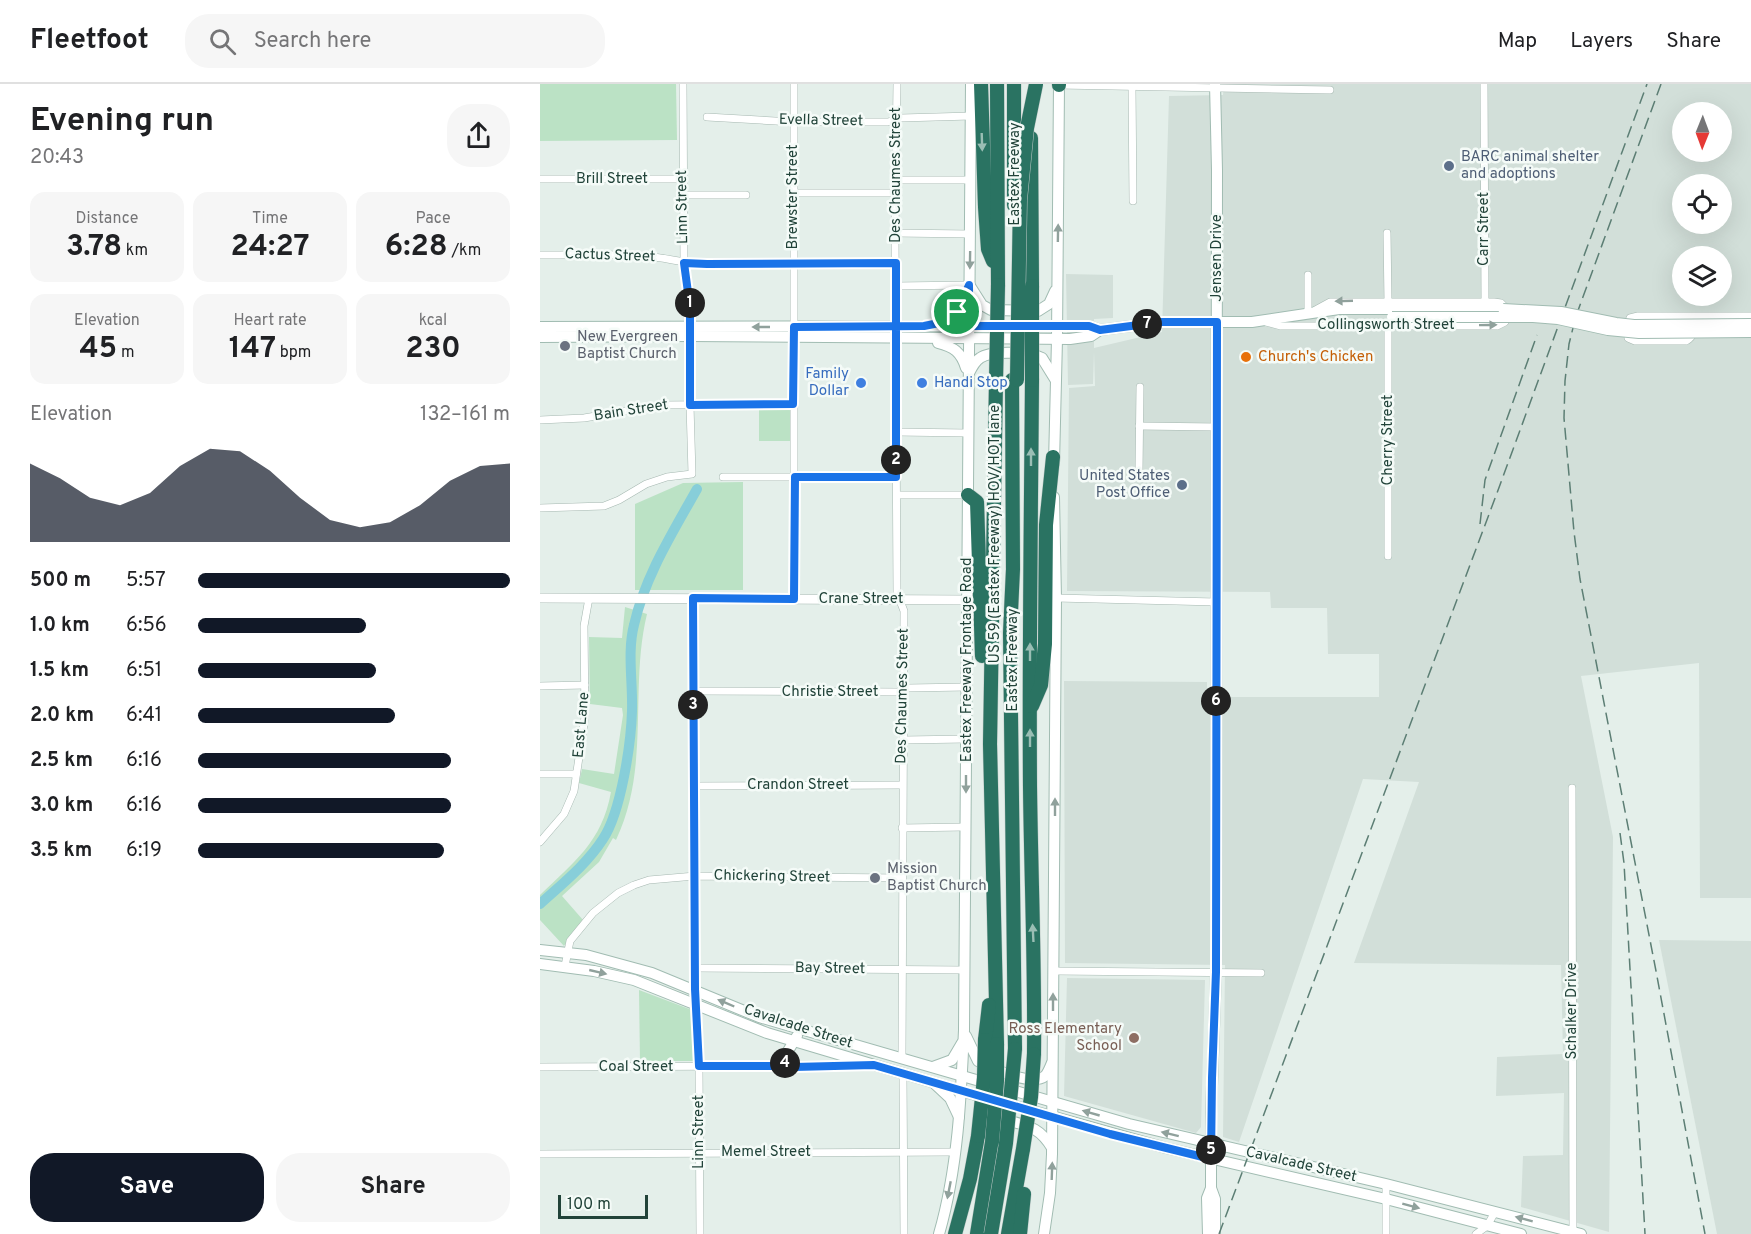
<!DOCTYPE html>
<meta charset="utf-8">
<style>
body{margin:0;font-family:Overpass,sans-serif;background:#f6f6f6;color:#202124;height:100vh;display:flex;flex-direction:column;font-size:22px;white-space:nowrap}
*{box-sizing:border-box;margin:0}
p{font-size:20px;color:#757577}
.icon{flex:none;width:33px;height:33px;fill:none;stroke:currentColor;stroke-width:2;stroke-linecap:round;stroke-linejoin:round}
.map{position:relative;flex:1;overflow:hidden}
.side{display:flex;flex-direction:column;background:#fff;width:540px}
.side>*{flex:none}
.needle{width:39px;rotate:181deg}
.tools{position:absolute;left:1132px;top:18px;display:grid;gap:12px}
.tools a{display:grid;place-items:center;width:60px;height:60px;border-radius:50%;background:#fff;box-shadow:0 6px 24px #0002;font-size:30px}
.scale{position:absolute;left:18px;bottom:15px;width:90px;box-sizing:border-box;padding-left:6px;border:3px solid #214339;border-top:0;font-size:16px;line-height:21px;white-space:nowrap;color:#214339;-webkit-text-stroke:4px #f5fbf8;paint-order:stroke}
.pin{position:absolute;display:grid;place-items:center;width:51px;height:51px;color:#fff;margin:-26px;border:3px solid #fff;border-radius:50%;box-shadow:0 2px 6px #0007}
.km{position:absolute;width:30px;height:30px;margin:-15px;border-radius:50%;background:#222;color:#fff;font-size:16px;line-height:30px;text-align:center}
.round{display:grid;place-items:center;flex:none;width:63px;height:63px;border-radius:24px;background:#f6f6f6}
.head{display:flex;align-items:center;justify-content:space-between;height:102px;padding:0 30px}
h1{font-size:33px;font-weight:700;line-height:45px}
.metrics{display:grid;grid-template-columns:repeat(3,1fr);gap:9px;height:102px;padding:6px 30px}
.metrics div{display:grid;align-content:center;border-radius:15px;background:#f6f6f6;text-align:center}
.metrics b{font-size:30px;font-weight:700}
.metrics small{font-size:16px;font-weight:400}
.metrics p{font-size:16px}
.chart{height:168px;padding:12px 30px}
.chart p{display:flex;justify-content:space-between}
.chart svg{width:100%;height:108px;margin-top:6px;fill:#111827;opacity:.7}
.cta{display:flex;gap:12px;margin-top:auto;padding:12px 30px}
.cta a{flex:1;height:69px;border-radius:24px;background:#111827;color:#fff;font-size:24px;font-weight:700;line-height:69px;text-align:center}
.cta a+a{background:#f6f6f6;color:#202124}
ul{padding:0 30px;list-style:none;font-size:20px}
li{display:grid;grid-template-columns:96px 72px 1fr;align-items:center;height:45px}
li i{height:15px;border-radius:8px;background:#111827}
header{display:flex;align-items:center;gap:36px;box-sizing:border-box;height:84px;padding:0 30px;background:#fff;border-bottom:2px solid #e0e0e0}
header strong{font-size:28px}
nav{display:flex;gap:33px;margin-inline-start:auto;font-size:21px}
.search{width:420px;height:54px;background:#f6f6f6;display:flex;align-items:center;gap:15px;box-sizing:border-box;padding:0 21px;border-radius:24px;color:#757577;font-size:22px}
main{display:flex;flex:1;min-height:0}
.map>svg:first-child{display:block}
</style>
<header>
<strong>Fleetfoot</strong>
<div class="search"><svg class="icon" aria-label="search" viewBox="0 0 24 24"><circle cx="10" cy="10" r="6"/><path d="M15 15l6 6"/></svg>Search here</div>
<nav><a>Map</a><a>Layers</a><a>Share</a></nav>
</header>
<main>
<section class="side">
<div class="head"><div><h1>Evening run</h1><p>20:43</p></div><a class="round"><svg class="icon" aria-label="share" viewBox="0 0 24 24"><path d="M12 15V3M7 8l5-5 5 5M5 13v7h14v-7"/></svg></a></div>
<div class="metrics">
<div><p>Distance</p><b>3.78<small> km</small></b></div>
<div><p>Time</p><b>24:27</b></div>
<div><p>Pace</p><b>6:28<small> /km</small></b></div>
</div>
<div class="metrics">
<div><p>Elevation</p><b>45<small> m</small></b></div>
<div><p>Heart rate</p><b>147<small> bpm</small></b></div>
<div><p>kcal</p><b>230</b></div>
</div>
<div class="chart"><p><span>Elevation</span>132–161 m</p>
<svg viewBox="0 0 160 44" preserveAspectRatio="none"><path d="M0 44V12L10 18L20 26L30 29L40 24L50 13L60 6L70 7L80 15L90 26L100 35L110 38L120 36L130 29L140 19L150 13L160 12V44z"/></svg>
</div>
<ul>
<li><b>500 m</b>5:57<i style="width:100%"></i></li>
<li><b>1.0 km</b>6:56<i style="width:54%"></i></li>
<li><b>1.5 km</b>6:51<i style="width:57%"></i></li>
<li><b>2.0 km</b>6:41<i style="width:63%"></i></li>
<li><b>2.5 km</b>6:16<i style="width:81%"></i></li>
<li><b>3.0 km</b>6:16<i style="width:81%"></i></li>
<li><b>3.5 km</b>6:19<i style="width:79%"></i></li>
</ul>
<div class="cta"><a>Save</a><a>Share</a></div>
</section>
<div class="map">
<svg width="1211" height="1150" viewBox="0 0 1211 1150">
<rect width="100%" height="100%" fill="#e4efea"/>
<!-- built -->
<g fill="#d2dfd9" fill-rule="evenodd">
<path d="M684,0H1211V814H1160L1159,579L1041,592L1073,753L1069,1148L981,1123L983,1072L1023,1071L1024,1009L956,1012L957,973L1023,970L1021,881L814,879L879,698L823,695L699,1058L683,1053L685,881L525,879L524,597L667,598V613H839V570H788L787,524H731L730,508L527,507L529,304L555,302L554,268L553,300L528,301L526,190L573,191V234L554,235V264L622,248L629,12L683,11ZM1143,28H1182V68H1143ZM1143,100H1182V140H1143ZM1143,172H1182V212H1143Z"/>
<polygon points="1119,856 1211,857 1211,1150 1177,1150"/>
<polygon points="527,894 665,896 661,1043 656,1049 524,1012"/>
</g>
<!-- green -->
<g fill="#bbe2c5">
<polygon points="0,0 136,0 137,56 0,57"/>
<polygon points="249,325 251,328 251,357 219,357 219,326"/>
<polygon points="203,398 203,506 95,506 95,420 143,399"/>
<path d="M85,523L107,530C89,604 111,682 76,756L73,754L59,778L22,812L43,836L24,862L0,836V811C34,778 62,758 71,708L39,699L42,685L74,690L83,631L82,624L50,620L49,553L82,554Z"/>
<polygon points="99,906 152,926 153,977 100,977"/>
</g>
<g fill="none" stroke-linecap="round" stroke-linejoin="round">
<!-- river -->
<path stroke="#87ced9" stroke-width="10" d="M0,820C22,800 47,780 63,755C81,728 91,660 92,627C93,599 87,568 94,541C105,492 133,448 157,405"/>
<defs>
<g id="minor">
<polyline points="357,0 355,149 357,509 364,527 362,974"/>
<polyline points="944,0 945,217"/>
<polyline points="519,1 790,6"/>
<polyline points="592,3 593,117"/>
<polyline points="167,33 253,38 348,38 361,34 431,32"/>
<polyline points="0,95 143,95"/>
<polyline points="356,96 430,96"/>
<polyline points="254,109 356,109"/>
<polyline points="143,111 206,111"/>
<polyline points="355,149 430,150"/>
<polyline points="847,149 848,217"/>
<path d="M0,171C34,171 69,169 103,172C125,173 145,180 167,180L356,179"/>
<polyline points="356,202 429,201"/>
<path d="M1157,232C1158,241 1154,253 1146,257H1095L1088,254L1087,242L1090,234L1098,232H1211"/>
<polyline points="726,238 741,242 957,242 965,238 964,222 961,219 954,218 790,218 768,230 768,191"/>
<polyline points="0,336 44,334 121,321 253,320"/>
<polyline points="599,342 677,343"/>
<polyline points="356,348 428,349"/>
<polyline points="599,386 600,303"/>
<polyline points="183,393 356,393"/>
<polyline points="357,411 428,411"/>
<polyline points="0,424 64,422 79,416 106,400 127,393 152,390 150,321 150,223 144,179 143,0"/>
<polyline points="848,472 848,241"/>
<polyline points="153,514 155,905 159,982 160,1150"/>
<polyline points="516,514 676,518"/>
<polyline points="254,515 254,0"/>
<polyline points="0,602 45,601"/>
<polyline points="152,607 358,608 368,604 427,603"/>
<polyline points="364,656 426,655"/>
<polyline points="0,690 36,690"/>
<polyline points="154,702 362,701"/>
<polyline points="1032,704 1033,1150"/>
<polyline points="362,744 425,743"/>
<polyline points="0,758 24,730 34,707 45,633 44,542 49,514"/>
<polyline points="25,882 30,857 53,829 78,809 94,801 109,796 155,792 362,794"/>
<polyline points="155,884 425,886"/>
<polyline points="514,887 721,889"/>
<polyline points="0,983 231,982 242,977 254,983 326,982"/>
<polyline points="363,990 364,1150"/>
<polyline points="0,1070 415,1068"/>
<polyline points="846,1100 846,1150"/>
<polyline points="936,1150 947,1142 955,1128"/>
</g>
<polyline id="tertiary" points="0,514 427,516"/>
<g id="secondary">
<polyline points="675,0 677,86 676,888 671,1030 671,1104 675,1115 675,1150"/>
<polyline points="430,202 442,221 451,226 498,227 509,220 515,207"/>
<path d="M397,240C414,237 420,223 427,207"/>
<polyline points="0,243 549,242 560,246"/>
<polyline points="0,253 150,252 530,255 551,252 560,246 622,238 712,238 799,225 963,225"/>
<path d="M398,259C414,263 421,268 426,284"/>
<path d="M429,289C432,283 435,277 440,274C451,266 491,268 502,274L515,295"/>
<polyline points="514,379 517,255 519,0"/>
<polyline points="0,866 46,871 112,889 219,933 450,1000"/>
<polyline points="0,880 54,887 94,896 227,949 449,1015"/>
<path d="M426,952L438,977C451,984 491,1003 505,992C508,989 510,983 512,979"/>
<polyline points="242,977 257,952"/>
<polyline points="393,983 412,976 422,959"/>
<polyline points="395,1000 410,1014 419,1033"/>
<polyline points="465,1004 589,1040 846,1100 1041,1150"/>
<polyline points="464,1019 626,1064 846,1115 981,1150"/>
<path d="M463,1035C487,1042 499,1042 512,1064"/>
<path d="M399,1150C418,1084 421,1014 424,946L431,0"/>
<polyline points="504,1150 510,1109 512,1070 516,514 514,413"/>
<polyline points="668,1150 667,1114 671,1104"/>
</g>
<g id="motorway">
<polyline points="441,0 445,123 448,165 453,177"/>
<polyline points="457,0 458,201"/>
<polyline points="474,0 474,121"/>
<polyline points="519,1 519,0"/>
<polyline points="491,54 492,202"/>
<polyline points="472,296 473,485 470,549 475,965"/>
<path d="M492,296C491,431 489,566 490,702C491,791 495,881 494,970"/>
<polyline points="456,297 450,660 457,960"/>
<polyline points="428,411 437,418 442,572"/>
<polyline points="492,622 501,601 505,560 506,441 513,373"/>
<polyline points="445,956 449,921"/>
<polyline points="415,1150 430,1095 438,1052"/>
<polyline points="437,1150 452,1058"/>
<polyline points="468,1150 483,1065"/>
<polyline points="480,1150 484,1110"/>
</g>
</defs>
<!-- minor casing -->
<use href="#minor" stroke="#a6b8b1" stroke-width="8"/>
<!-- tertiary casing -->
<use href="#tertiary" stroke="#a6b8b1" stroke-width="10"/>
<!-- secondary casing -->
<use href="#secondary" stroke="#a1bcb2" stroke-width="12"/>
<!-- motorway casing -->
<use href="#motorway" stroke="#c1cac8" stroke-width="15"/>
<!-- minor -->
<use href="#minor" stroke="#fff" stroke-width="7"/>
<!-- tertiary -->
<use href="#tertiary" stroke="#fff" stroke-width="9"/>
<!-- secondary -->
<use href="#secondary" stroke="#fff" stroke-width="10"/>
<!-- motorway -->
<use href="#motorway" stroke="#2a7362" stroke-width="14"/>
<!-- rail -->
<g stroke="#5c7e74" stroke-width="1.5" stroke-dasharray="12 6" stroke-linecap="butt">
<polyline points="1121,0 1036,232 1029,260 1025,297 1024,334 1034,448 1040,495 1116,887 1165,1150"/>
<polyline points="940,440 945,396 997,251"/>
<polyline points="1080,749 1084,779 1105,1150"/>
<polyline points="679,1150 957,409 1107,0"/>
</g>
<defs>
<g id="secondary-bridge">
<polyline points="963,225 1021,228 1076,239 1094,241 1211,240"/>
<polyline points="852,233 993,233 1018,235 1068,246 1099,249 1211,248"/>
</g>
<g id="motorway-bridge">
<polyline points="477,296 480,116 487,44 496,0"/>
<polyline points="492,296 492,202"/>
<polyline points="456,297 458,201"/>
<polyline points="438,1052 444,994 445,956"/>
<polyline points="452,1058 457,997 457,960"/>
<polyline points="483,1065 491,1013 494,970"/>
<polyline points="451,1150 466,1059 475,965"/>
</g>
</defs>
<!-- secondary-bridge casing -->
<use href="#secondary-bridge" stroke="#a1bcb2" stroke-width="12" stroke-linecap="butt"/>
<!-- motorway-bridge casing -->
<use href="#motorway-bridge" stroke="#c1cac8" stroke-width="15" stroke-linecap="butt"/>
<!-- secondary-bridge -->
<use href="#secondary-bridge" stroke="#fff" stroke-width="10"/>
<!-- motorway-bridge -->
<use href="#motorway-bridge" stroke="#2a7362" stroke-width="14"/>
</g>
<!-- one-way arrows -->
<defs><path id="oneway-solid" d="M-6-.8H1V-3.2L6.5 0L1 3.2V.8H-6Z" transform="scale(1.5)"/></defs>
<g fill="#9abeb4">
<use href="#oneway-solid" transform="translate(442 58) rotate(88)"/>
<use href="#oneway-solid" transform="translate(491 373) rotate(-90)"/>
<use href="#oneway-solid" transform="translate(490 568) rotate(-90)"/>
<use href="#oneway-solid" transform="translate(490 654) rotate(-90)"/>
<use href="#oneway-solid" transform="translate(493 849) rotate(-93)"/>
</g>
<g fill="#90a19c">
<use href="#oneway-solid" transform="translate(518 149) rotate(-89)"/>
<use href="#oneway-solid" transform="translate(430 176) rotate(91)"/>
<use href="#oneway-solid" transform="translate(804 217) rotate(178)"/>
<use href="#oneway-solid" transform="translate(948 241) rotate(-1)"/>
<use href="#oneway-solid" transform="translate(221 243) rotate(-180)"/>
<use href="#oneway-solid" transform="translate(426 700) rotate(90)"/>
<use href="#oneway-solid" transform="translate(515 723) rotate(-90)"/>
<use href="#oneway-solid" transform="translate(58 888) rotate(13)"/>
<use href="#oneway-solid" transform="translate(513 918) rotate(-90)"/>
<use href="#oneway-solid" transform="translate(186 919) rotate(-157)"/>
<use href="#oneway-solid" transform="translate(551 1029) rotate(-164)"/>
<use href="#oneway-solid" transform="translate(630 1050) rotate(-166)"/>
<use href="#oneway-solid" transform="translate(512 1087) rotate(-88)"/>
<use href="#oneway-solid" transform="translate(409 1106) rotate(101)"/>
<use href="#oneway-solid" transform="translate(871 1122) rotate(15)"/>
<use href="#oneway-solid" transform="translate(984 1135) rotate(-165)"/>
</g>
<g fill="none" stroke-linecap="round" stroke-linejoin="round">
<defs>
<path id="route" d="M417,228L404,238L384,242L254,243L253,320L150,321V223L144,179L167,180L356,179C356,206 356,232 356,258V393H255L254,515L153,514L155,905L159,982H231L242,977L254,983L334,981L570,1050L671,1075L672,994L676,888L677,238H622L560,246L549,242H429V201L417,228"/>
</defs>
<!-- route casing -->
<use href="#route" stroke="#fff" stroke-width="12"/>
<!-- route -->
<use href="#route" stroke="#1a73e8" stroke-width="8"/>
</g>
<!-- markers -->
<g fill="#5c6f8a" stroke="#f5fbf8" stroke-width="2">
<circle cx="909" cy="82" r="6"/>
<circle cx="642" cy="401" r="6"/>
</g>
<g fill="#6b7280" stroke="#f5fbf8" stroke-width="2">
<circle cx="25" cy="262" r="6"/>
<circle cx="335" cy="794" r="6"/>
</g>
<circle fill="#e8710a" stroke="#f5fbf8" stroke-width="2" cx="706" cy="273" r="6"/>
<g fill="#3f7fe0" stroke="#f5fbf8" stroke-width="2">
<circle cx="321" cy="299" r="6"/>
<circle cx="382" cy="299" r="6"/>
</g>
<circle fill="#8d6e63" stroke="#f5fbf8" stroke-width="2" cx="594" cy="954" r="6"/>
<g text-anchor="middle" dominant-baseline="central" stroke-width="5" stroke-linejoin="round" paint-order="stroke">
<!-- street labels -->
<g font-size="15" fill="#214339" stroke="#f5fbf8">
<text transform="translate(281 37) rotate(1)">Evella Street</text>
<text transform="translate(475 90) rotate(-90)">Eastex Freeway</text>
<text transform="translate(356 91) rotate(-90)">Des Chaumes Street</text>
<text x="72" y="95">Brill Street</text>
<text transform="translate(253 113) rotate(-90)">Brewster Street</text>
<text transform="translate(143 123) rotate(-91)">Linn Street</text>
<text transform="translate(944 145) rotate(-90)">Carr Street</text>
<text transform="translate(70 172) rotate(2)">Cactus Street</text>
<text transform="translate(677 174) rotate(-90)">Jensen Drive</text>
<text x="846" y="241">Collingsworth Street</text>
<text transform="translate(91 327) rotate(-9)">Bain Street</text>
<text transform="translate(848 356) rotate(-90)">Cherry Street</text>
<text transform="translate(455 450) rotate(-90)">US 59 (Eastex Freeway) HOV/HOT lane</text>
<text x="321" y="515">Crane Street</text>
<text transform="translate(427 576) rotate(-90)">Eastex Freeway Frontage Road</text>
<text transform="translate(473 576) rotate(-90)">Eastex Freeway</text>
<text x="290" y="608">Christie Street</text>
<text transform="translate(363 612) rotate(-89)">Des Chaumes Street</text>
<text transform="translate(42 641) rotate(-85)">East Lane</text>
<text x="258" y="701">Crandon Street</text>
<text transform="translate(232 793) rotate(1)">Chickering Street</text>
<text transform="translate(290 885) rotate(1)">Bay Street</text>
<text transform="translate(1032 927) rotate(-90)">Schalker Drive</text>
<text transform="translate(258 943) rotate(18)">Cavalcade Street</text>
<text x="96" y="983">Coal Street</text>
<text transform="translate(159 1048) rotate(-90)">Linn Street</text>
<text x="226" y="1068">Memel Street</text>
<text transform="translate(761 1081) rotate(13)">Cavalcade Street</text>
</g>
<!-- service labels -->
<g font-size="15" fill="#4e5e75" stroke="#f5fbf8" text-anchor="start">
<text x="921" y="73">BARC animal shelter<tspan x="921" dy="17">and adoptions</tspan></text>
<text x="630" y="392" text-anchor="end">United States<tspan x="630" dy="17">Post Office</tspan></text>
</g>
<!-- worship labels -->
<g font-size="15" fill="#5b616d" stroke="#f5fbf8" text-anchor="start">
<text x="37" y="253">New Evergreen<tspan x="37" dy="17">Baptist Church</tspan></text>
<text x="347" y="785">Mission<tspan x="347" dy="17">Baptist Church</tspan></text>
</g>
<!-- food labels -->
<g font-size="15" fill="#c56008" stroke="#f5fbf8" text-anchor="start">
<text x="718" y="273">Church's Chicken</text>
</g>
<!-- shop labels -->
<g font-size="15" fill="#366cbe" stroke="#f5fbf8" text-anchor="end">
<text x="309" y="290">Family<tspan x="309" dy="17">Dollar</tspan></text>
<text x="394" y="299" text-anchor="start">Handi Stop</text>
</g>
<!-- education labels -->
<g font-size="15" fill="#785e54" stroke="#f5fbf8" text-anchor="end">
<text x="582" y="945">Ross Elementary<tspan x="582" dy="17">School</tspan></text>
</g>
</g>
</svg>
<div class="tools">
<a><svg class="needle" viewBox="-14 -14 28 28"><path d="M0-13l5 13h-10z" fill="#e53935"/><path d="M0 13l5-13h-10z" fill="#757577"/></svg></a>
<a><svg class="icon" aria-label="locate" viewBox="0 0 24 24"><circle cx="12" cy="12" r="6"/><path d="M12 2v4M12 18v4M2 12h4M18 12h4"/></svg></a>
<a><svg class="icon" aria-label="layers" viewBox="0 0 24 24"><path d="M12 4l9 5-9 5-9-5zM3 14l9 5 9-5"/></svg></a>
</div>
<div class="scale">100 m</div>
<div class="pin" style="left:417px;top:228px;background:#1e9e55"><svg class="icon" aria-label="arrive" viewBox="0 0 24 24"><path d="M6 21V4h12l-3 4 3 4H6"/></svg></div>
<b class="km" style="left:150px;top:219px">1</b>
<b class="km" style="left:356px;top:376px">2</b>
<b class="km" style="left:153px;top:621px">3</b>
<b class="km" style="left:245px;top:979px">4</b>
<b class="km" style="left:671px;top:1066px">5</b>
<b class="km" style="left:676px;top:617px">6</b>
<b class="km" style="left:607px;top:240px">7</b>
</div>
</main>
